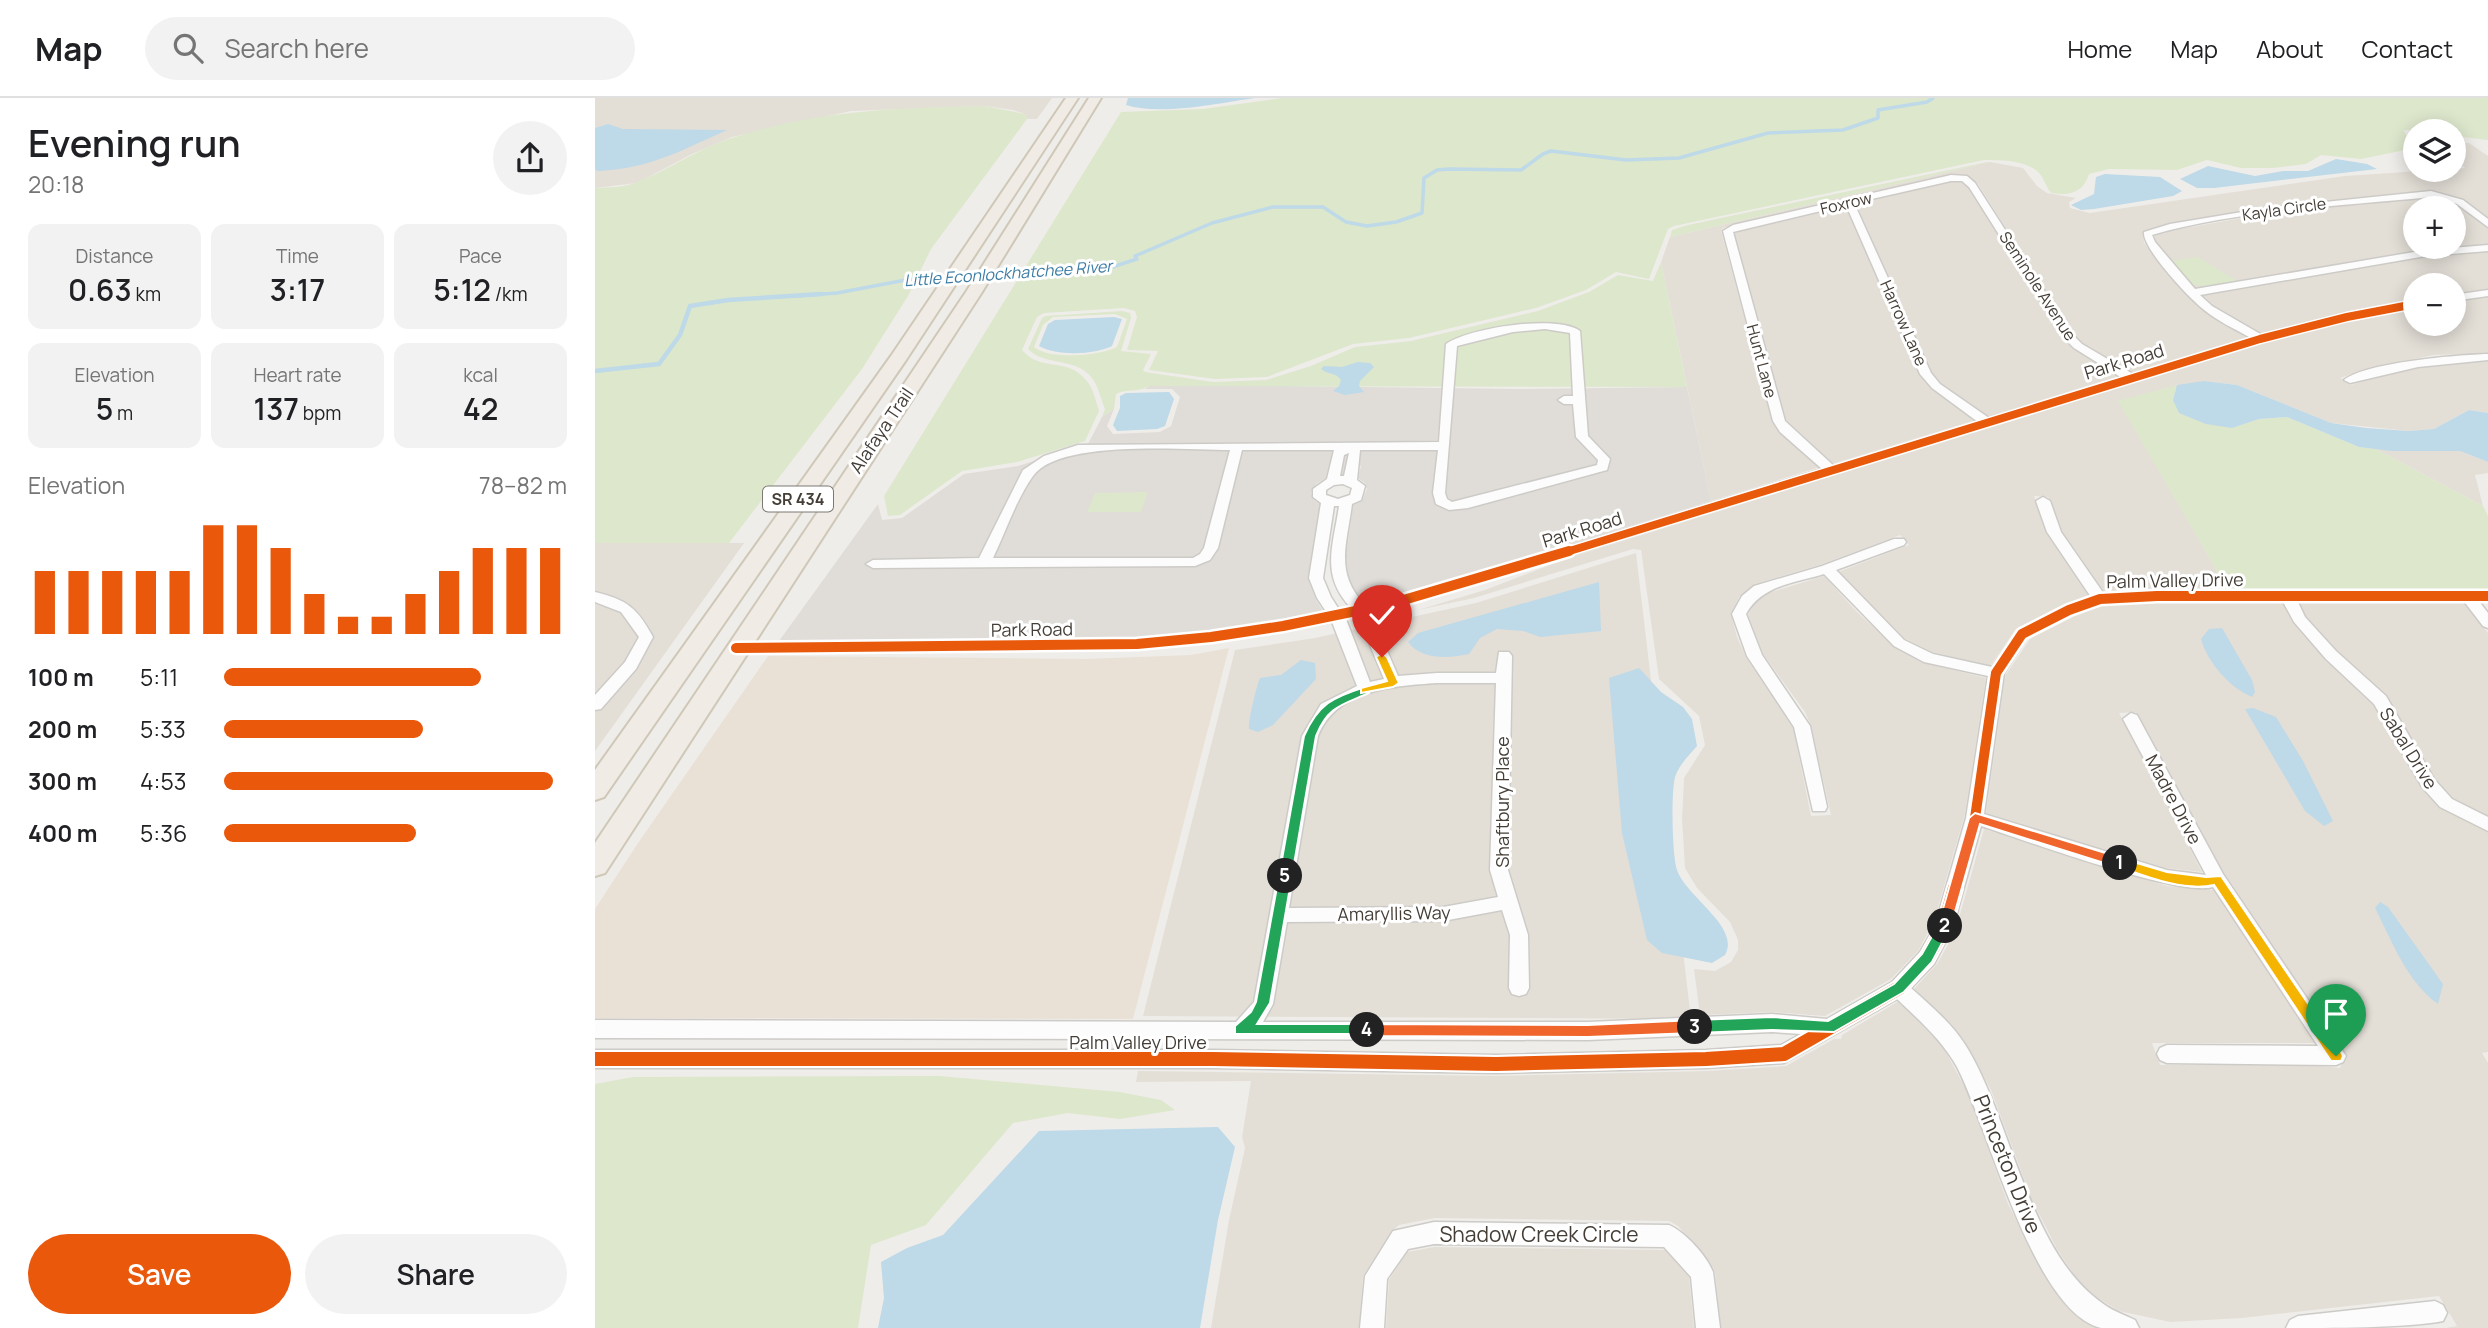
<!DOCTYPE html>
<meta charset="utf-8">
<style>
body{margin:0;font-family:Manrope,sans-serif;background:#f2f2f2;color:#202124;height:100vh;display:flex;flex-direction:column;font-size:26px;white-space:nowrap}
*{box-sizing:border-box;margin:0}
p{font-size:23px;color:#757577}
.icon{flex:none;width:38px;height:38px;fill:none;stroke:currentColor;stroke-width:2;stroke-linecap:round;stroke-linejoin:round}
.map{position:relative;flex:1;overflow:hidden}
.details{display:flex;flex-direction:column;background:#fff;width:595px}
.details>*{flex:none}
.buttons{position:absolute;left:1808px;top:21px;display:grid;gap:14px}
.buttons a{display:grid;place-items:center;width:63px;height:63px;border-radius:50%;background:#fff;box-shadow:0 4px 18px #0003;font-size:35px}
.pin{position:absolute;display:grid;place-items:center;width:60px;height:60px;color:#fff;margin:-72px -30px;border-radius:50% 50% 50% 0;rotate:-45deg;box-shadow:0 0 7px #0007}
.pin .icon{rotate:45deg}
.km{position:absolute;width:35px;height:35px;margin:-18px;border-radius:50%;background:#222;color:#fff;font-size:19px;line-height:35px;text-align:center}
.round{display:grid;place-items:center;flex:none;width:74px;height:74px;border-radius:37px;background:#f2f2f2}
.head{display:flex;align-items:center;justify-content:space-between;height:119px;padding:0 28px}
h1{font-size:38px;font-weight:600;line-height:52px}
.stats{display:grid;grid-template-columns:repeat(3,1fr);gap:10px;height:119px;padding:7px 28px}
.stats div{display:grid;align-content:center;border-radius:14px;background:#f2f2f2;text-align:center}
.stats b{font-size:30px;font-weight:600}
.stats small{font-size:19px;font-weight:400}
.stats p{font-size:19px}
.chart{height:196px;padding:14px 28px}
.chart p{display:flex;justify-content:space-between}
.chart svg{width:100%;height:126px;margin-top:7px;stroke:#ea580c;stroke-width:6}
.primary-button{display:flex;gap:14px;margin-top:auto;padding:14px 28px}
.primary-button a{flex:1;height:80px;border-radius:42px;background:#ea580c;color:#fff;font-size:28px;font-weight:600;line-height:80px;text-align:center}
.primary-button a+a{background:#f2f2f2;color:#202124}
ul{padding:0 28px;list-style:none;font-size:23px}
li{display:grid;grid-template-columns:112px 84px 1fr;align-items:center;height:52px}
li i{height:18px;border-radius:9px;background:#ea580c}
header{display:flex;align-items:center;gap:42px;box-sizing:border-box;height:98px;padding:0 35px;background:#fff;border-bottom:2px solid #e0e0e0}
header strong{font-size:33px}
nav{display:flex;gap:38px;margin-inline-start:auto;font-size:24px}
.search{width:490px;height:63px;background:#f2f2f2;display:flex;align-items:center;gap:18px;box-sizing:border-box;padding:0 24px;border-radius:38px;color:#757577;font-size:26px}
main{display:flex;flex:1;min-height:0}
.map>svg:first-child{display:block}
</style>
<header>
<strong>Map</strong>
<div class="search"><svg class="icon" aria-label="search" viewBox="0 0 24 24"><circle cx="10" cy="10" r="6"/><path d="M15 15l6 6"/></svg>Search here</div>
<nav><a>Home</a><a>Map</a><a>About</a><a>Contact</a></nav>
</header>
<main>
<section class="details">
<div class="head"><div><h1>Evening run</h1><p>20:18</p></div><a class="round"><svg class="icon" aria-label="share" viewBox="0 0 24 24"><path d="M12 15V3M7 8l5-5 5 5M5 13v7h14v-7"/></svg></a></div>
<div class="stats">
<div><p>Distance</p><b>0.63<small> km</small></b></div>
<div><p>Time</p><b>3:17</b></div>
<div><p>Pace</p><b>5:12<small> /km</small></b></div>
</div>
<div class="stats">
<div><p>Elevation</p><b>5<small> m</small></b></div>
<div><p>Heart rate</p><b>137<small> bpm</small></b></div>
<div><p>kcal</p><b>42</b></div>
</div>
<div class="chart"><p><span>Elevation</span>78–82 m</p>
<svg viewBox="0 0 160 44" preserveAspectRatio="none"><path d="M5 44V22M15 44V22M25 44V22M35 44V22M45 44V22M55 44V6M65 44V6M75 44V14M85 44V30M95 44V38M105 44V38M115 44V30M125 44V22M135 44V14M145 44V14M155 44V14"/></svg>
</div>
<ul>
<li><b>100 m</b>5:11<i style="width:75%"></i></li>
<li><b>200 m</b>5:33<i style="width:58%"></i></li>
<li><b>300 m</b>4:53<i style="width:96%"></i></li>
<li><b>400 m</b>5:36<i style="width:56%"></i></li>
</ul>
<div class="primary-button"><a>Save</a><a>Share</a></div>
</section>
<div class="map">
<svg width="1893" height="1230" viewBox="0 0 1893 1230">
<rect width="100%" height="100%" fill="#efede9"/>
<!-- residential -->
<g fill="#e3dfd7" fill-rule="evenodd">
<polygon points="0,0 457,0 442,21 432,21 430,16 418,12 390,8 256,13 137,39 97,56 42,85 0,90"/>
<polygon points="1859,45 1874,45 1893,58 1893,122 1859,98 1832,94 1667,110 1571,127 1548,133 1549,145 1589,193 1608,212 1654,239 1534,275 1488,247 1479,238 1383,86 1374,79 1369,77 1249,101 1128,130 1126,133 1177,323 1184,333 1225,369 1116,403 1066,164 1075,139 1395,64 1428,70 1442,88 1452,95 1481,100 1474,104 1475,110 1495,115 1750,78 1870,70 1859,59"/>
<polygon points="1359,82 1367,82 1372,87 1467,238 1479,250 1524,278 1392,319 1347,286 1337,275 1260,105"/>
<path d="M1838,98L1860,104L1893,130V147L1826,152L1600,191L1561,145L1559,138L1579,132L1675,115ZM1820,110H1858V149H1820Z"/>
<polygon points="1251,108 1325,276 1336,290 1381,322 1237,366 1191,323 1138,138 1142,132"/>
<polygon points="1893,153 1893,191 1859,196 1858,187 1820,187 1820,202 1747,216 1664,236 1618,209 1606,198 1835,157"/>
<polygon points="1893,199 1893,255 1839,257 1783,268 1745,280 1756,287 1793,275 1848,264 1893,263 1893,315 1874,312 1839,331 1814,333 1736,325 1642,287 1609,283 1524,303 1633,492 1681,492 1509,495 1467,434 1453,399 1439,398 1452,435 1495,497 1468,507 1421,531 1395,568 1337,554 1309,540 1243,474 1314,447 1305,437 1227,466 1160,486 1144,499 1136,516 1142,539 1151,559 1198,629 1216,718 1236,717 1216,628 1210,614 1168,556 1153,517 1159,505 1170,496 1229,478 1263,515 1300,549 1333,566 1391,580 1370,716 1339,823 1323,853 1296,881 1230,918 1175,914 1105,917 1099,871 1120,873 1136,864 1143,852 1143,842 1135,824 1102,790 1090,770 1087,721 1089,680 1110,647 1104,618 1064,581 1046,452 1038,451 879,500 823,512 890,492 973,460 1666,245 1757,222 1820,210 1820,226 1858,226 1859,204"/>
<polygon points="1781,351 1865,353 1893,364 1893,375 1880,377 1888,408"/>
<polygon points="0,445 149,445 0,653"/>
<polygon points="1041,455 1096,921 548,918 640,552 720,540 881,505"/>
<polygon points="1565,504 1687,504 1696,522 1728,558 1776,603 1823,685 1842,706 1893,734 1893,954 1887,955 1893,965 1893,1230 1851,1230 1862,1228 1844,1198 1647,1220 1575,1224 1524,1213 1499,1198 1488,1190 1462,1151 1437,1102 1396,992 1368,941 1319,891 1342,866 1360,834 1389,731 1572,788 1619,792 1720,945 1557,945 1565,967 1717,967 1745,970 1750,956 1631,780 1541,614 1524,615 1607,774 1571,770 1391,715 1410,578 1435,541 1480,518 1510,507"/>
<polygon points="1703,504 1868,504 1893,535 1893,719 1857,701 1842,685 1794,603 1743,556 1712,521"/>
<polygon points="1304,903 1348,949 1373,995 1413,1106 1440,1159 1469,1205 1502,1230 1126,1230 1120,1174 1115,1164 1083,1128 1074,1123 840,1120 804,1127 796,1134 768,1178 764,1230 616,1230 634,1122 650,1050 647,1039 656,983 541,984 543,973 901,978 1113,973 1191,968 1239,941 1246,941 1247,937"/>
<polygon points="839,1149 1070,1152 1094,1179 1099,1230 791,1230 794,1182 812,1154"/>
</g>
<!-- commercial -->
<polygon fill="#e9e1d6" points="634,550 538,921 0,920 0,811 43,745 173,558 490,561 596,557"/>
<!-- industrial -->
<polygon fill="#e0ddd9" points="612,287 921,291 1092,289 1116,403 828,492 772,507 756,492 750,467 758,407 768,400 772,391 770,385 763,380 766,368 752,367 749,377 747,377 747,368 734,368 731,380 721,386 716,395 719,402 726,407 713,480 721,502 730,516 598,536 544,540 184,543 283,406 287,422 307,420 369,376 423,368 493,346 507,319 519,311 512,328 518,336 565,334 576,328 585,299 577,291 550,291 554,288"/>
<!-- green -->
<g fill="#dde7cc" fill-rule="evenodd">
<path d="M687,0H1893V42L1859,38L1858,33L1809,32L1813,42L1810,52L1766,61L1726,57L1711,66L1678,70H1646L1612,62L1582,72L1514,71L1494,76C1488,95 1475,98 1456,95C1451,89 1449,80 1444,75C1432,62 1406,62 1389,62L1079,128L1073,131L1054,181L1021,174L991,192L941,210L814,240L758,246L672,279L620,281L554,272L563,253L532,252L542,219L540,213L529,210L449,215L442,219L427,252C447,275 471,258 491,282C498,289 501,304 504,313L490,343L422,364L367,373L305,417L293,418L289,398L526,14L608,11Z"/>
<path d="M390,8L430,16L432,21L336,151L313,198L267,271L134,445H0V90C14,89 29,90 42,84C76,71 105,49 140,39C225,12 301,10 390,8Z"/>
<polygon points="1392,64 1395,64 1075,139 1077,132 1093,127"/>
<polygon points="1603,159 1644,184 1616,189 1595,186 1576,163"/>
<path d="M1066,164L1092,289L554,288C544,295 532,290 521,296L519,311L507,319L510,311C506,302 503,287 497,280C480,258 450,269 433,251L447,220L451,218L527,213L535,215L536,220L526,253L556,256L548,272L550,274L618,284L671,282L716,268L760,249L816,243L943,213L994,194L1023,177L1058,183ZM520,216L532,221L522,249C505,258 454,262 439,249L448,227L458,219Z"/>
<polygon points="1582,287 1578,302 1637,330 1664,321 1692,319 1764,349 1781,351 1888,408 1893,418 1893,492 1633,492 1523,303"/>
<polygon points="553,394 546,414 492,414 500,395"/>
<polygon points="344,978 525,994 566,1002 580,1012 525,1021 473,1015 418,1025 331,1127 276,1147 263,1230 0,1230 0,986 38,979"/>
</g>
<!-- water -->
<g fill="#bed9e8">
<path d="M533,0H660C624,5 566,18 531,7Z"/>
<path d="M13,26L28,31L132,32C85,53 56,70 4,73L0,72V30Z"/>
<polygon points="1741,61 1772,66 1782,71 1619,90 1602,90 1585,81 1613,68 1660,78 1688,73 1713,73"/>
<polygon points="1510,76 1565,79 1587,93 1578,98 1499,111 1486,112 1476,107 1499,96 1501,79"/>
<path d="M519,219L527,221L517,248C499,257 462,258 444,248L453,226L460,222Z"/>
<path d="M763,264L775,265L779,269L765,283L764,288L769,294L750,297L738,293L744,288L746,282C741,274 733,277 726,271L729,268L747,269Z"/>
<polygon points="1609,283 1642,287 1736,325 1771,330 1814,333 1839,331 1874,312 1893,315 1893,364 1865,353 1797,353 1764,349 1692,319 1664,321 1637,330 1611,326 1584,315 1578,302 1582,287"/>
<polygon points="574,294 579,301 570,328 562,331 522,333 518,327 525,310 525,298 531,295"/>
<path d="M1004,484L1006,533L945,539L928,533L902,531L885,540L874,556C855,560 827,563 813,544L823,535Z"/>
<path d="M1627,530L1657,582L1660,594L1657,599C1635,590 1612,564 1606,541L1614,531Z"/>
<path d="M706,562L720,565L721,581L678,627L663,634L654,631C653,623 662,586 665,580L686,577Z"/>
<path d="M1044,570L1066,594L1088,609L1097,621L1102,648C1094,657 1084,667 1080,679C1076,695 1077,757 1082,772C1091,799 1146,829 1130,857L1117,865L1067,855L1052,842L1027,735L1014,580Z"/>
<polygon points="1658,610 1681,619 1708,663 1738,723 1729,728 1710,713 1650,611"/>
<path d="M1785,804L1793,809L1848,886L1843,906C1812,884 1797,843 1780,810Z"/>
<polygon points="623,1029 640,1049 623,1122 605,1230 283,1230 289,1200 286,1164 312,1150 348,1137 444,1033"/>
</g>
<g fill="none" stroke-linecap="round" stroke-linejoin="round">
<!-- stream-far1 -->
<polyline stroke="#bed9e8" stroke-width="3.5" points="200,198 242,195 316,181 514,170 542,161 540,158 617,125 678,109 728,109 751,124 772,128 801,124 827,115 829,80 842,72 854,71 926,72 948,56 956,53 1031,62 1084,60 1173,35 1248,32 1283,20 1283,12 1332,4 1338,0"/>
<!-- stream -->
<polyline stroke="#bed9e8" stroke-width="4.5" points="0,273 64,266 85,237 95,208 133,202 227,196"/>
<defs>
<g id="street">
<path d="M1356,77L1372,78L1380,85L1477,236L1487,246L1538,276L1656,240C1640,231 1622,223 1608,211C1594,200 1547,150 1549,134L1575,126L1671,110L1836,93L1868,102L1893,121V129L1862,106L1836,99C1748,108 1642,112 1557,137L1560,144L1600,191L1831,152L1893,147V153L1831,158L1605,197L1617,208L1667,237L1752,216L1820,203V209L1752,222L1669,243L836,500L776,515L803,578L842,575H901L904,554H914L917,558L913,772L933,837L934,890L931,896L924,898L917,896L914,890L915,837L907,812L848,823L692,824L678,906L668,924H993L1177,916L1232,921L1297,884L1325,854L1340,828L1371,720L1393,578L1329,564L1299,548L1229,476C1200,485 1167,487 1151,516L1167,557L1215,628L1232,709L1230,713H1218L1199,629L1152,558L1137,516L1147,498L1159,488L1227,468L1299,441H1309L1311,444L1309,447L1241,472L1309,542L1338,556L1397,569L1422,533L1469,509L1496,499L1452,434L1441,403L1448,399L1455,403L1466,434L1509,496L1562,494H1893V502H1883L1893,515V530L1888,528L1868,502H1702L1710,519L1741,553L1791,598L1839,681L1857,701L1893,719V733L1845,709L1827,689L1779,606L1731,561L1699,524L1687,502H1562L1507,505L1479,515L1432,539L1409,575L1389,716L1572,772L1611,777L1528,621L1536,615L1542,617L1628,776L1751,958L1748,964L1741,967L1572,965L1565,962L1562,956L1565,950L1572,947L1723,948L1618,789C1584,799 1429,742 1386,728L1358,829L1339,866L1316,890C1337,909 1360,928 1374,953C1418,1029 1434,1153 1507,1205C1516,1212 1529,1217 1540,1222L1544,1230C1532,1230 1517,1230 1506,1230C1438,1214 1393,1028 1362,969C1347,942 1324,922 1302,901L1189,965L1111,970L901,975L618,970H0V952H618L901,957L1111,952L1186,947L1206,936L1177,934L993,942L0,940V922L641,924L659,904L707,638L726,606L762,588L737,524L652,539L542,551L141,555L134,550L136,547L542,541L652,529L732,515L722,500L714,480L726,405L718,399V391L732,381L739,352H647L623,450L615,462L600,468L278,470L271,466L278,462L384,460L428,372L449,358L483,347L844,344L851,246C874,230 962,216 985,233L993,338L1015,361L1012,372L873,410L854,412L841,406L838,395L843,352H765L762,382L770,388L766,402L757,406C752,446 739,475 770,507L827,494L1227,371L1185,334L1178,323L1128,133L1138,127ZM1356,83H1367L1374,89L1469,240L1479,250L1527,280L1394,320L1345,286L1336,275L1259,105ZM1251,107L1325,276L1337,290L1383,324L1239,368L1190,323L1138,134ZM950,231L975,235L978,298H969L963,302L969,306H978L981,339L1003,362L1002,367L857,404L852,401L850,395L862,248L918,234ZM635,352L609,450L605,456L598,460H398C411,433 421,402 438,378C464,341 591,352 635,352ZM754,355L749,378H745L749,357ZM748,386L757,390L755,397L743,401L731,397V392L739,387ZM739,408H744C738,449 725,477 756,510L745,513L736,499L728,480ZM763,518L789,581L775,584L751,521ZM842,585H901L895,772L903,799L848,809L694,810L723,638C742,591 798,588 842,585Z"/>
<polygon points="1893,192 1893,198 1858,203 1858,197"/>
<path d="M1893,256V262L1823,269L1755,285L1749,282C1772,264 1862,257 1893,256Z"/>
<path d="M0,494C33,502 42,510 58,539L41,571L6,611L0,612V597L30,564L44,539L26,514L0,504Z"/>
<path d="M839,1124L1074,1127C1090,1134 1112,1158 1118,1174L1125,1230H1101L1096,1179L1069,1149L839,1146L813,1151L792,1181L789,1230H765L770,1178L798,1133Z"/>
<path d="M1840,1203L1848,1207L1852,1215L1848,1223C1815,1230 1730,1230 1691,1230L1695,1222L1703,1218Z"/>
</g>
<g id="primary">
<polygon points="471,0 483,0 311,262 9,699 0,702 0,672 296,258"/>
<polygon points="494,0 506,0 387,194 10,775 0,778 0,745 371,194"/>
</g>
</defs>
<!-- street casing -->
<use href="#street" stroke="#cdcbc7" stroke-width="3"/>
<!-- primary casing -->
<use href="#primary" stroke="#cfc8b9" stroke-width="4"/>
<!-- street -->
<use href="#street" fill="#fdfcfc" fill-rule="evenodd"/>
<!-- primary -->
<use href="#primary" fill="#f0ebe4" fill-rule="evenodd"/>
<defs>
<polyline id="cycleway-far2" points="968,455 1665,241 1752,219 1820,206"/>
<g id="cycleway-far1">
<polyline points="141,550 542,546 616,539 688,528 795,506 974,453"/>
<polyline points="1360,791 1380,720 1401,575 1427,536 1474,512 1505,501 1562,498 1893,498"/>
</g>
<polyline id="cycleway" points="0,961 618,961 901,966 1111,961 1189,956 1304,890 1332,860 1349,829 1360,790"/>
</defs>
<!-- cycleway-far2 casing -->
<use href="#cycleway-far2" stroke="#fff" stroke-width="11"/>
<!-- cycleway-far1 casing -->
<use href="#cycleway-far1" stroke="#fff" stroke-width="15"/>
<!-- cycleway casing -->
<use href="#cycleway" stroke="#fff" stroke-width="18"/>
<!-- cycleway-far2 -->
<use href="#cycleway-far2" stroke="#e8590c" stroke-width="8"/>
<!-- cycleway-far1 -->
<use href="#cycleway-far1" stroke="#e8590c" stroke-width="10"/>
<!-- cycleway -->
<use href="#cycleway" stroke="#e8590c" stroke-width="14"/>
</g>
<!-- split-1 -->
<path fill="#f5b400" stroke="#fff" stroke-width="2" d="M1525,760L1572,774L1611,779L1626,778L1746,954L1748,958L1746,963H1736L1619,787C1588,794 1550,778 1521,768L1519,765Z"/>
<!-- split-2 -->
<polygon fill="#f0652b" stroke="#fff" stroke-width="2" points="1380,715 1530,761 1532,765 1525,770 1385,726 1356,828 1350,833 1343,828 1374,720"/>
<!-- split-3 -->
<polygon fill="#22a559" stroke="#fff" stroke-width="2" points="1350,822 1356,828 1337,864 1309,894 1239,934 1177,932 1100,935 1093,929 1100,922 1177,919 1233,923 1299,886 1327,856 1345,824"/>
<!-- split-4 -->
<polygon fill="#f0652b" stroke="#fff" stroke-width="2" points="1100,922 1107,929 1100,935 993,939 772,938 764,932 772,926 993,927"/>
<!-- split-5 -->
<polygon fill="#22a559" stroke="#fff" stroke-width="2" points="690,773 697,778 675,905 662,926 772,926 779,932 777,936 640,936 640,928 656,914 661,904 684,778"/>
<!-- split-6 -->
<path fill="#22a559" stroke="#fff" stroke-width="2" d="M770,589L774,590V595C747,607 733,608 721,638L697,778L695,782H686L684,778L709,638C723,606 738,599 770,589Z"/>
<!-- split-7 -->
<polygon fill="#f5b400" stroke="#fff" stroke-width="2" points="787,555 792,559 804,585 798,589 766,595 766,590 792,583 781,559"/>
<g text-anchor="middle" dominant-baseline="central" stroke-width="6" stroke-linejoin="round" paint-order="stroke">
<!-- far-street labels -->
<g font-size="16" fill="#443e37" stroke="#fff">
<text transform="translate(1251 105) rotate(-13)">Foxrow</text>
<text transform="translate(1689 111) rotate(-8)">Kayla Circle</text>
<text transform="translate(1443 188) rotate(57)">Seminole Avenue</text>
<text transform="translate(1309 225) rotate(66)">Harrow Lane</text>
<text transform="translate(1167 263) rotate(75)">Hunt Lane</text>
</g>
<!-- far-water labels -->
<g font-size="16" font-style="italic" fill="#3b7ba4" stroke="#fff">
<text transform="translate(413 175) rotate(-4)">Little Econlockhatchee River</text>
</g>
<!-- shield labels -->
<rect fill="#fff" stroke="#7c7873" stroke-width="2" x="168" y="388.5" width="70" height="25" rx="5"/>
<g font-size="16" font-weight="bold" fill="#443e37">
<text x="203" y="401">SR 434</text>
</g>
<!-- street labels -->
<g font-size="18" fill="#443e37" stroke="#fff">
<text transform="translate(1529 263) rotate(-17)">Park Road</text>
<text transform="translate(286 332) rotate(-56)">Alafaya Trail</text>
<text transform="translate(987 431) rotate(-17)">Park Road</text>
<text transform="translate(1580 482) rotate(-1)">Palm Valley Drive</text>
<text transform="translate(437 531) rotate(-1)">Park Road</text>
<text transform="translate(1814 650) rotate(58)">Sabal Drive</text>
<text transform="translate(1579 701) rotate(62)">Madre Drive</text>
<text transform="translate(907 704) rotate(-90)">Shaftbury Place</text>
<text transform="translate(799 815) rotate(-1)">Amaryllis Way</text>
<text x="543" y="944">Palm Valley Drive</text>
</g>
<!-- near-street labels -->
<g font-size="21" fill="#443e37" stroke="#fff">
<text transform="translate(1413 1066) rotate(68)">Princeton Drive</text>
<text x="944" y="1136">Shadow Creek Circle</text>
</g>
</g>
</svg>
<div class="buttons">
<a><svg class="icon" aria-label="layers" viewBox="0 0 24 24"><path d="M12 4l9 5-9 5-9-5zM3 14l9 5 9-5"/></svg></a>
<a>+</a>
<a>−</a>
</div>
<div class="pin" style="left:1741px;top:958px;background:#1e9e55"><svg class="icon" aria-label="arrive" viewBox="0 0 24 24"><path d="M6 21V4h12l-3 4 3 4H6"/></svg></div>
<div class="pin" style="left:787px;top:559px;background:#d93025"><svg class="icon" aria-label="check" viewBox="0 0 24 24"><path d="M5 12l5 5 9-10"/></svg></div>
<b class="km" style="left:1525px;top:765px">1</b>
<b class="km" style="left:1350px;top:828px">2</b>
<b class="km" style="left:1100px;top:929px">3</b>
<b class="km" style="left:772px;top:932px">4</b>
<b class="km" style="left:690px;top:778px">5</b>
</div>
</main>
